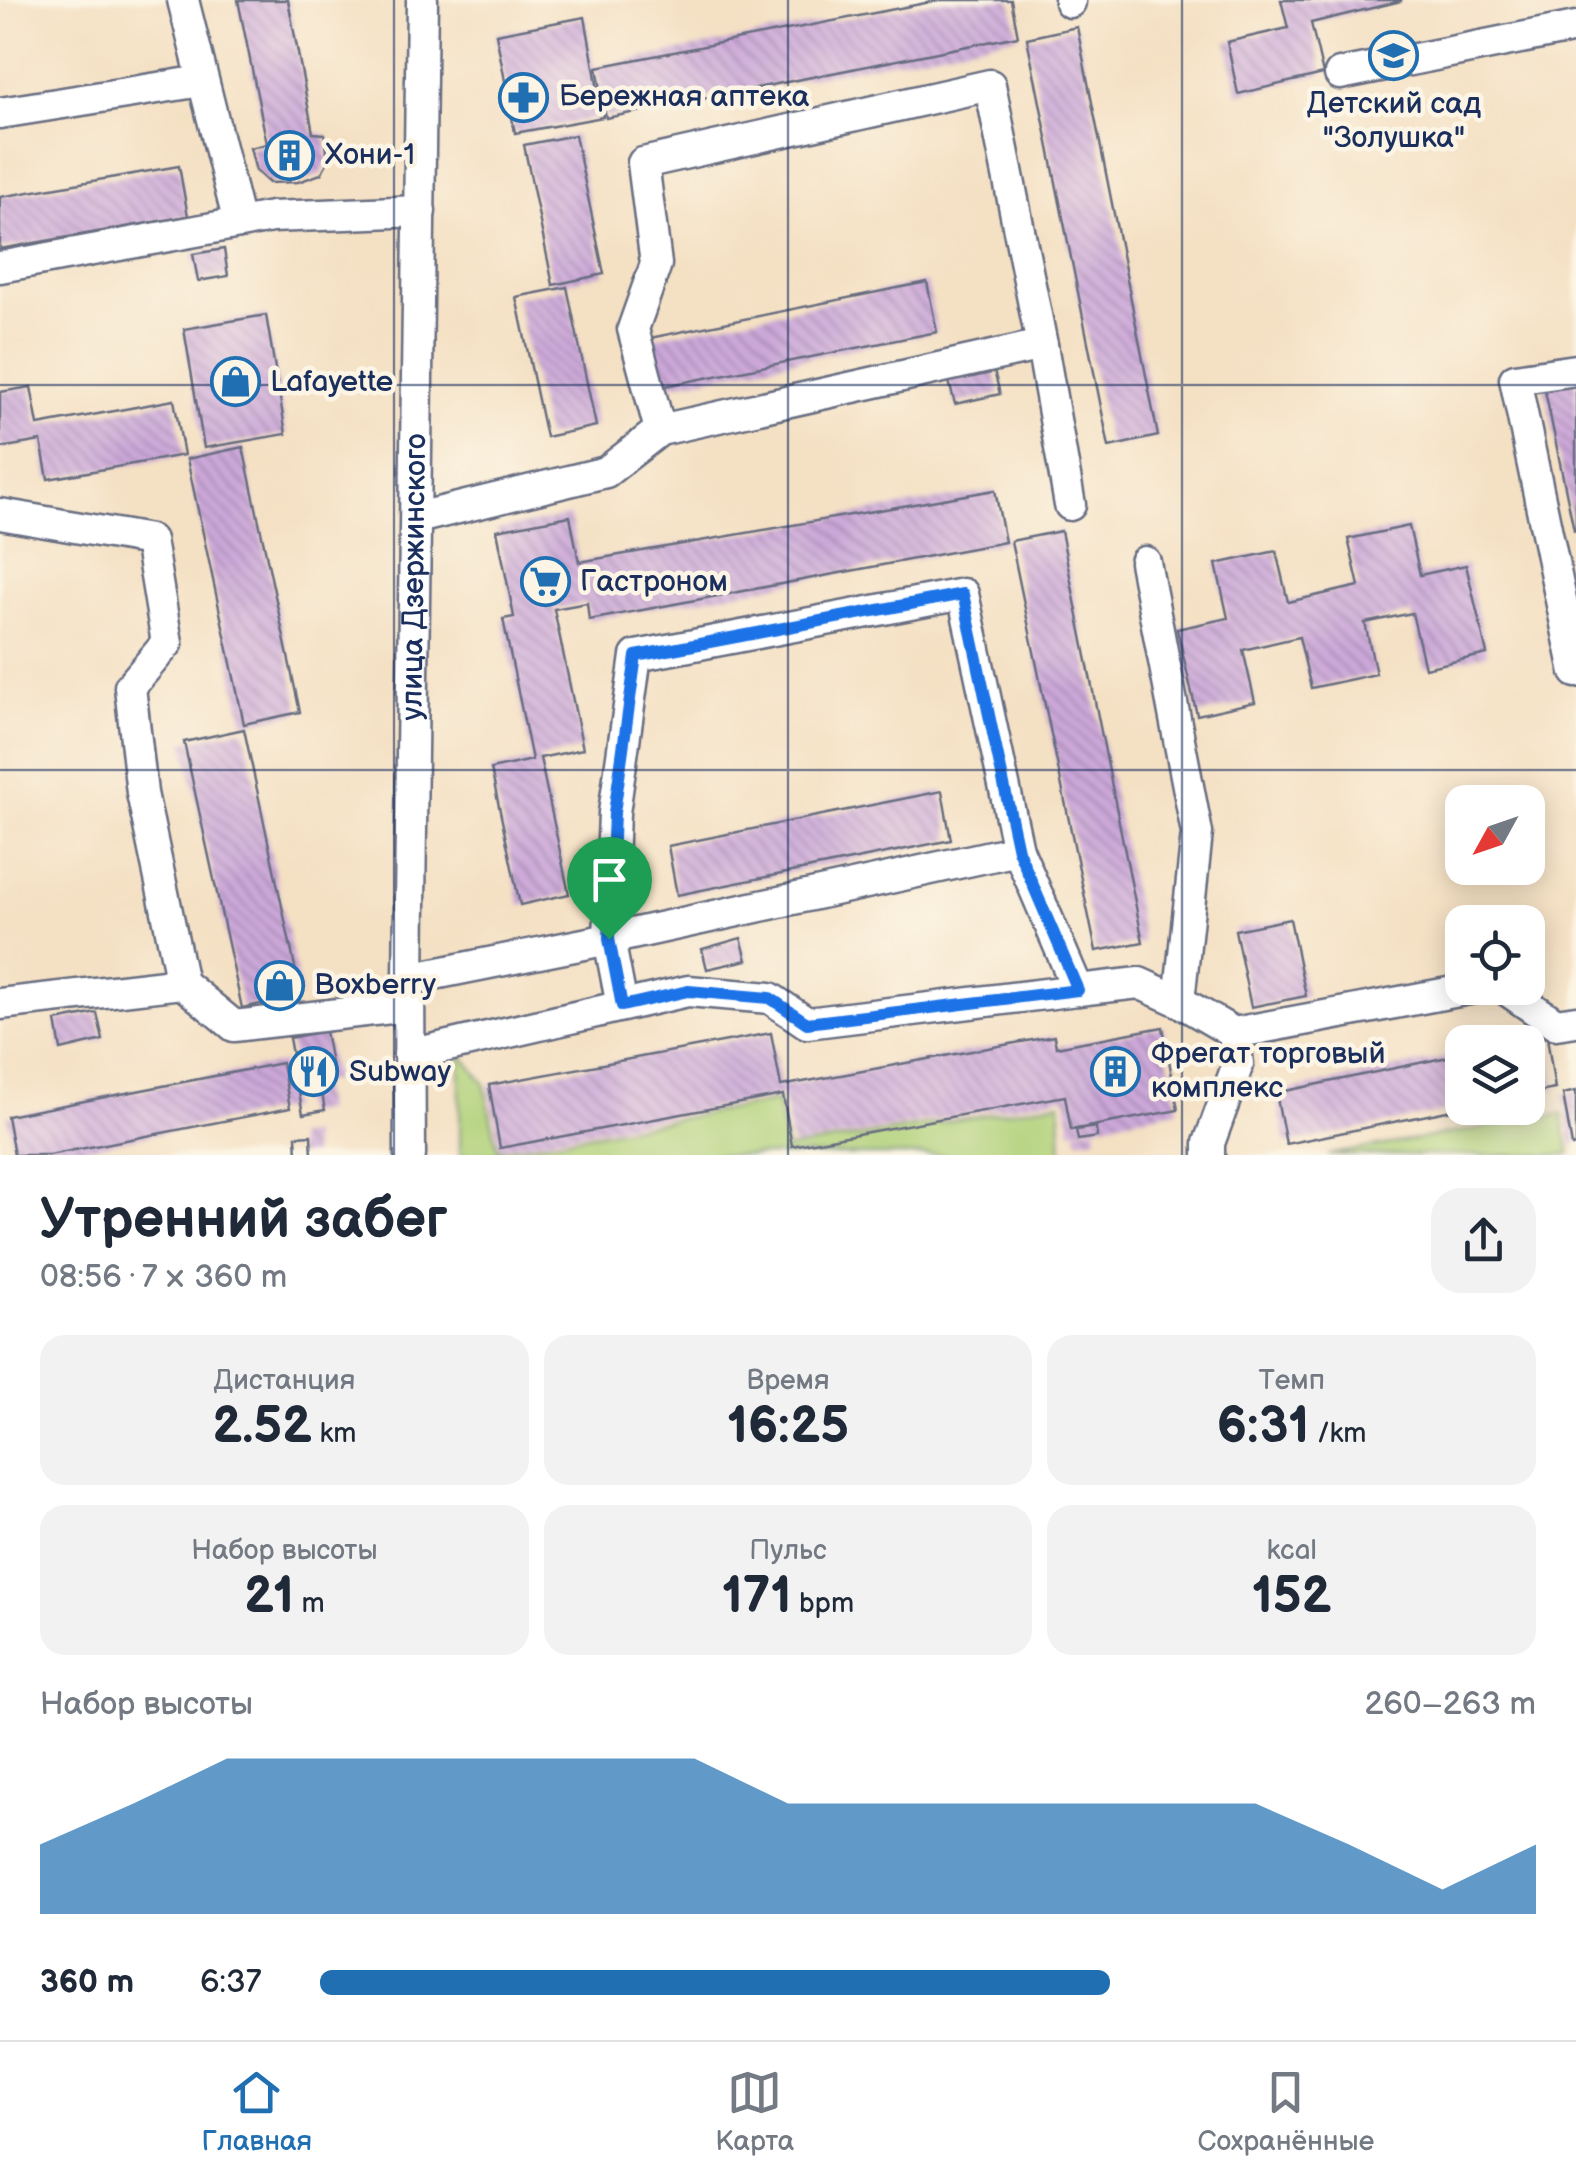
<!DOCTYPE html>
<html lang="ru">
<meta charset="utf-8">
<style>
body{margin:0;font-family:"Balsamiq Sans",sans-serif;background:#f2f2f3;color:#1f2937;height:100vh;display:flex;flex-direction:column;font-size:38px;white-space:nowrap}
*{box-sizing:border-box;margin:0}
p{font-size:32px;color:#747a83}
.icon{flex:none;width:55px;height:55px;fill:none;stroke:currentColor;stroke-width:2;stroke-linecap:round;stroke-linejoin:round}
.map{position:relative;height:1155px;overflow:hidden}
.panel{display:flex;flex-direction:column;background:#fff;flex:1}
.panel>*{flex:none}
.needle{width:65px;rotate:230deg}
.tools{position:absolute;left:1445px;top:785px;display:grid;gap:20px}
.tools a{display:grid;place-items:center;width:100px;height:100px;border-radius:20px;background:#fff;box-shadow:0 5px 25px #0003;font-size:50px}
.pin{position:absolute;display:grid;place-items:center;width:85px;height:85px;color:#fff;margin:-102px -42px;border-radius:50% 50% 50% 0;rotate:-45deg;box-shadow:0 0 10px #0007}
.pin .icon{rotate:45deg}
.round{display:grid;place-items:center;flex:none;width:105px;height:105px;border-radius:30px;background:#f2f2f3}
.headline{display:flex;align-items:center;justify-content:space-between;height:170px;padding:0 40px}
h1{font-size:55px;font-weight:800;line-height:75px}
.metrics{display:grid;grid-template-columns:repeat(3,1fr);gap:15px;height:170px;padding:10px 40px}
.metrics div{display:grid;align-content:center;border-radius:25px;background:#f2f2f3;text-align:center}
.metrics b{font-size:50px;font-weight:800}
.metrics small{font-size:28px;font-weight:400}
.metrics p{font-size:28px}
.chart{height:280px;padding:20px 40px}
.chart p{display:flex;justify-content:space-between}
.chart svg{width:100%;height:180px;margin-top:10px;fill:#1f6fb2;opacity:.7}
ul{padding:0 40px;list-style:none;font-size:32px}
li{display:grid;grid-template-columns:160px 120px 1fr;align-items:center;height:75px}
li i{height:25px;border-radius:12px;background:#1f6fb2}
.dock{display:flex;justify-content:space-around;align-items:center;height:140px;border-top:2px solid #e0e1e3;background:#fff;font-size:28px;color:#747a83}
.dock a{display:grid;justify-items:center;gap:5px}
.dock .on{color:#1f6fb2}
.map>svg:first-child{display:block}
</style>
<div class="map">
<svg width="1576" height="1155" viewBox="0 0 1576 1155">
<defs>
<pattern id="building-back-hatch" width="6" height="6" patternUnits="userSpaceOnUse" patternTransform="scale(2.5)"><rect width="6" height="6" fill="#cca8d9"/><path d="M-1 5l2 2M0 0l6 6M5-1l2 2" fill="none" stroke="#a589b3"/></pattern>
</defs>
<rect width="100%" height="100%" fill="#fcf5e5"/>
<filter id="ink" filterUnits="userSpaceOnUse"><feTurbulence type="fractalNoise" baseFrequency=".01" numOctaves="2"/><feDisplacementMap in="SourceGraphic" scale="20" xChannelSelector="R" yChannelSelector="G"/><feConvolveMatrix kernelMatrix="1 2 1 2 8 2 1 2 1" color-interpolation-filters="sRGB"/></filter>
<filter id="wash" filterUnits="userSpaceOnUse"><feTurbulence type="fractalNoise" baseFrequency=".0048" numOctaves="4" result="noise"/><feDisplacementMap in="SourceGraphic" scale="40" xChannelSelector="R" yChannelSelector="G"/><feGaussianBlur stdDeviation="2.25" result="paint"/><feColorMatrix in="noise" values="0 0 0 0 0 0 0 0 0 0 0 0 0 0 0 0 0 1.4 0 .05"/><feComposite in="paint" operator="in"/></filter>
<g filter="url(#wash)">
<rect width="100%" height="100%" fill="#f4e0c3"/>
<!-- green -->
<g fill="#b0d179" stroke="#66806c" stroke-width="2.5">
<polygon points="460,1053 484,1083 498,1151 777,1101 787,1149 1060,1102 1062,1155 460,1155"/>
<polygon points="1562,1114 1570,1155 1328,1155"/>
</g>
<g id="blocks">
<!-- building -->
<g fill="url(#building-back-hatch)">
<polygon points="238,0 288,0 313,133 325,134 328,161 321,174 298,182 269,183 256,171 250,148 267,144"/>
<polygon points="941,0 1011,0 1018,36 606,118 597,67"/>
<polygon points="1281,0 1401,0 1401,1 1311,23 1323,74 1238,94 1227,42 1288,28"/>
<polygon points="585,17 603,117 515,133 496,34"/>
<polygon points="1077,27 1158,436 1109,447 1027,38"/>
<polygon points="575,135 604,274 553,285 524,145"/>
<polygon points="179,166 188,216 0,249 0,197"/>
<polygon points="224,249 228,276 198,281 193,254"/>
<polygon points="927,282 937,332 660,387 650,338"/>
<polygon points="567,287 596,426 546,437 516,297"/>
<polygon points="266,315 286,434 204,448 184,329"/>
<polygon points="993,367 1000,394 955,404 948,378"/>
<polygon points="1576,379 1576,530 1574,530 1544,386"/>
<polygon points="31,387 38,425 174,400 184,455 48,479 41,441 0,448 0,392"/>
<polygon points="243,447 300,712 244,724 187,459"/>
<polygon points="995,490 1005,542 589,620 587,603 554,609 583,749 540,758 569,894 520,905 491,769 532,760 503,619 514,617 497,530 570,516 579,562"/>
<polygon points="1409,526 1420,575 1466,565 1487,654 1425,668 1412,613 1365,623 1376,674 1311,688 1299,637 1243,650 1255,702 1197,715 1177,629 1228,618 1216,564 1276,551 1288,602 1359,586 1348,539"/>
<polygon points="1061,531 1143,942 1096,951 1011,541"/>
<polygon points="244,729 301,995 242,1008 184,742"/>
<polygon points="942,791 951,840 677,895 668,846"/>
<polygon points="1290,919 1306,996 1251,1007 1235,930"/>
<polygon points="741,938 747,960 707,969 702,949"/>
<polygon points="97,1013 103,1040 61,1050 56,1021"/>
<polygon points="1163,1027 1178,1110 1071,1130 1065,1096 792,1146 783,1095 500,1148 489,1085 771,1033 781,1086 1054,1036 1056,1047"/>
<polygon points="325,1031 334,1080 320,1083 325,1110 303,1114 289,1038"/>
<polygon points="1547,1037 1555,1089 1528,1094 1528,1041"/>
<polygon points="1462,1054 1462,1108 1286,1144 1276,1093"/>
<polygon points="282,1063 290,1108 49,1155 14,1155 7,1116"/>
<polygon points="1576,1091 1576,1145 1572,1146 1563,1094"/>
<polygon points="1096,1127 1097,1137 1078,1140 1076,1130"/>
<polygon points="311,1135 312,1155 297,1155 296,1136"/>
</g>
</g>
</g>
<g filter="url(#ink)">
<use href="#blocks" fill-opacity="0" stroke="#676d81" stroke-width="2.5"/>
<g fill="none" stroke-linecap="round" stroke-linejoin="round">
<defs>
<g id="minor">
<polyline points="183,0 239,223"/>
<polyline points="1070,0 1070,2"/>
<polyline points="1340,74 1576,27"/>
<polyline points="0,113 202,81"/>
<polyline points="0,267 272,217 420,211"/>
<polyline points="1576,370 1515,379 1576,672"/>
<polyline points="660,430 633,329 656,264 643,163 990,85 1042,345 1070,505"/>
<polyline points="0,514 150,540 167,643 130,687 142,793 182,983 234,1026 409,1006"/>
<polyline points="417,518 606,472 660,430 1042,345"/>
<polyline points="1145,562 1197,833 1179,1001"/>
<polyline points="409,979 609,939 1018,850 1078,990 807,1023 770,998 688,991 409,1055"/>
<polyline points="1504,988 1556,1024 1576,1021"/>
<polyline points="1078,990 1139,983 1179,1001 1234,1033 1475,988"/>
<polyline points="0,1004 182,983"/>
<polyline points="622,1006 609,939 614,813 636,656 963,594 1018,850"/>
<path id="s1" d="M410,1155L409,979L422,0"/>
<polyline points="1209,1155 1209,1143 1238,1064 1234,1033"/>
</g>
</defs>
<!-- minor casing -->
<use href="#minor" stroke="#676d81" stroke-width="35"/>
<!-- minor -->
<use href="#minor" stroke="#fff" stroke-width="30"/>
</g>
</g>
<g fill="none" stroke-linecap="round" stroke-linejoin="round" filter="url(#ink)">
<defs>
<polygon id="route" points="963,594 1018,850 1078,990 807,1023 770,998 688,991 622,1006 609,939 614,813 636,656"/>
</defs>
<!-- route casing -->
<use href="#route" stroke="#fff" stroke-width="20"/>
<!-- route -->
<use href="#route" stroke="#1a73e8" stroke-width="12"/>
</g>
<!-- grid -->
<path fill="none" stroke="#1b2f5e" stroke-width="2.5" stroke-opacity="0.55" d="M394,0V1155M788,0V1155M1182,0V1155M0,385H1576M0,770H1576"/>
<!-- icons -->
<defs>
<symbol id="school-ring" viewBox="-11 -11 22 22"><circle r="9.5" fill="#fcf5e5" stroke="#1f6fb2" stroke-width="1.5"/><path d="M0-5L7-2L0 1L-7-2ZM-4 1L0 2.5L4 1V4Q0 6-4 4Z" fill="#1f6fb2"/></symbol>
<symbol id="pharmacy-ring" viewBox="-11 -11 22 22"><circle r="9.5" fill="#fcf5e5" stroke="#1f6fb2" stroke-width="1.5"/><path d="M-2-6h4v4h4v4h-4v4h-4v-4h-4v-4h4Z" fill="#1f6fb2"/></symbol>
<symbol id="building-ring" viewBox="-11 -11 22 22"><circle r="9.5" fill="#fcf5e5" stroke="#1f6fb2" stroke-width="1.5"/><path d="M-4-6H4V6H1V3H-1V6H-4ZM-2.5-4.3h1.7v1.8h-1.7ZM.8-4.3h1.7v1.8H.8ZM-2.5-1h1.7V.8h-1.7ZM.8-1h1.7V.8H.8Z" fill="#1f6fb2"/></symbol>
<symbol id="shop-ring" viewBox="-11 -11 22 22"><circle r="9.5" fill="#fcf5e5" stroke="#1f6fb2" stroke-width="1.5"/><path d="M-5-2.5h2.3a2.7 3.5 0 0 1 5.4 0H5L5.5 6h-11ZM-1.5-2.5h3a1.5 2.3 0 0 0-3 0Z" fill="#1f6fb2"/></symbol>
<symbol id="supermarket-ring" viewBox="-11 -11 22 22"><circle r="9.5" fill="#fcf5e5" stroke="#1f6fb2" stroke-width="1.5"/><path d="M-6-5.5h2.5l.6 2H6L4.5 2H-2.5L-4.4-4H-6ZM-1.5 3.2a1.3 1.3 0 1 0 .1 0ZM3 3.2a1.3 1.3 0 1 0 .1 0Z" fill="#1f6fb2"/></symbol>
<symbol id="restaurant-ring" viewBox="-11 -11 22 22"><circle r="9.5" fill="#fcf5e5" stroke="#1f6fb2" stroke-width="1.5"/><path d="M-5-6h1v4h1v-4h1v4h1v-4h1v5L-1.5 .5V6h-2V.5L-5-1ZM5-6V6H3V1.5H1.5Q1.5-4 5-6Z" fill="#1f6fb2"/></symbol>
</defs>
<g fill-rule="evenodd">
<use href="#school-ring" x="1366" y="28" width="55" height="55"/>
<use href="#pharmacy-ring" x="496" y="70" width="55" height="55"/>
<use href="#building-ring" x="262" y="128" width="55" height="55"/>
<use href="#shop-ring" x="208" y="354" width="55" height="55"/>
<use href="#supermarket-ring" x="518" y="554" width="55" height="55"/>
<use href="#shop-ring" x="252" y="958" width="55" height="55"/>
<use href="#building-ring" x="1088" y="1044" width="55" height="55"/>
<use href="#restaurant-ring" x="286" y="1044" width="55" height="55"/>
</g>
<g text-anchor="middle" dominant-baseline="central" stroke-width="9" stroke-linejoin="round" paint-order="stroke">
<!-- poi labels -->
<g font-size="30" fill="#1b2f5e" stroke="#fcf5e5" text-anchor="start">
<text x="559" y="97">Бережная аптека</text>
<text x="1394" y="104" text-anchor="middle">Детский сад<tspan x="1394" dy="34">"Золушка"</tspan></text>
<text x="325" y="155">Хони-1</text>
<text x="270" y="382">Lafayette</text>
<text x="580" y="582">Гастроном</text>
<text x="314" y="985">Boxberry</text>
<text x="1151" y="1054">Фрегат торговый<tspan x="1151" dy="34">комплекс</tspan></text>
<text x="349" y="1072">Subway</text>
</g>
<!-- street labels -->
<g font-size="30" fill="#1b2f5e" stroke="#fcf5e5">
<text stroke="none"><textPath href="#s1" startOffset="578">улица Дзержинского</textPath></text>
</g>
</g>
</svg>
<div class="tools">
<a><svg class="needle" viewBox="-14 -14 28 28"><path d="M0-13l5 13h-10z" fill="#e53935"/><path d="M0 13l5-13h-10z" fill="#747a83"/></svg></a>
<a><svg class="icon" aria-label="locate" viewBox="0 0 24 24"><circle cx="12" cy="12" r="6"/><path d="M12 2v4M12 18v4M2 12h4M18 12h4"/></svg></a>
<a><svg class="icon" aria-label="layers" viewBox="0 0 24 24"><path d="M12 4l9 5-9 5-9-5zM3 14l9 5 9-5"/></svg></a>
</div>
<div class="pin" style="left:609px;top:939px;background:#1e9e55"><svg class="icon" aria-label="arrive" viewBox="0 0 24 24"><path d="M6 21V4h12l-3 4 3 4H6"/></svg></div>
</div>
<section class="panel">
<div class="headline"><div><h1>Утренний забег</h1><p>08:56 · 7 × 360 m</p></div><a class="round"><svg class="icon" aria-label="share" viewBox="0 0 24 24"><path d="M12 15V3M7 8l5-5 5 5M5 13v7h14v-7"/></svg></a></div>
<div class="metrics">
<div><p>Дистанция</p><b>2.52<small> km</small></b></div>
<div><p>Время</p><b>16:25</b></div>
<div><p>Темп</p><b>6:31<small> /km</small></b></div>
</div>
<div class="metrics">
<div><p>Набор высоты</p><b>21<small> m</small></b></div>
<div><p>Пульс</p><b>171<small> bpm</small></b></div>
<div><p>kcal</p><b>152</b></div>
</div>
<div class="chart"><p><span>Набор высоты</span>260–263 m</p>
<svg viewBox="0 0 160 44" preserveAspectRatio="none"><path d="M0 44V27L10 17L20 6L30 6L40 6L50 6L60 6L70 6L80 17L90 17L100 17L110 17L120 17L130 17L140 27L150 38L160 27V44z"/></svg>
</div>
<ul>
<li><b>360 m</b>6:37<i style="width:65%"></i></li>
</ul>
</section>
<nav class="dock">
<a class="on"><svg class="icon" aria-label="home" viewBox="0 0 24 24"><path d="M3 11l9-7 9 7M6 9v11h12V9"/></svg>Главная</a>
<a><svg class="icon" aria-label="map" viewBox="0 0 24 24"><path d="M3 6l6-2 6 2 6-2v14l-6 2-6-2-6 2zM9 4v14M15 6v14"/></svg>Карта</a>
<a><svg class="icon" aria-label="saved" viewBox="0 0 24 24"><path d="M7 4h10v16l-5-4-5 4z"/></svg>Сохранённые</a>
</nav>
